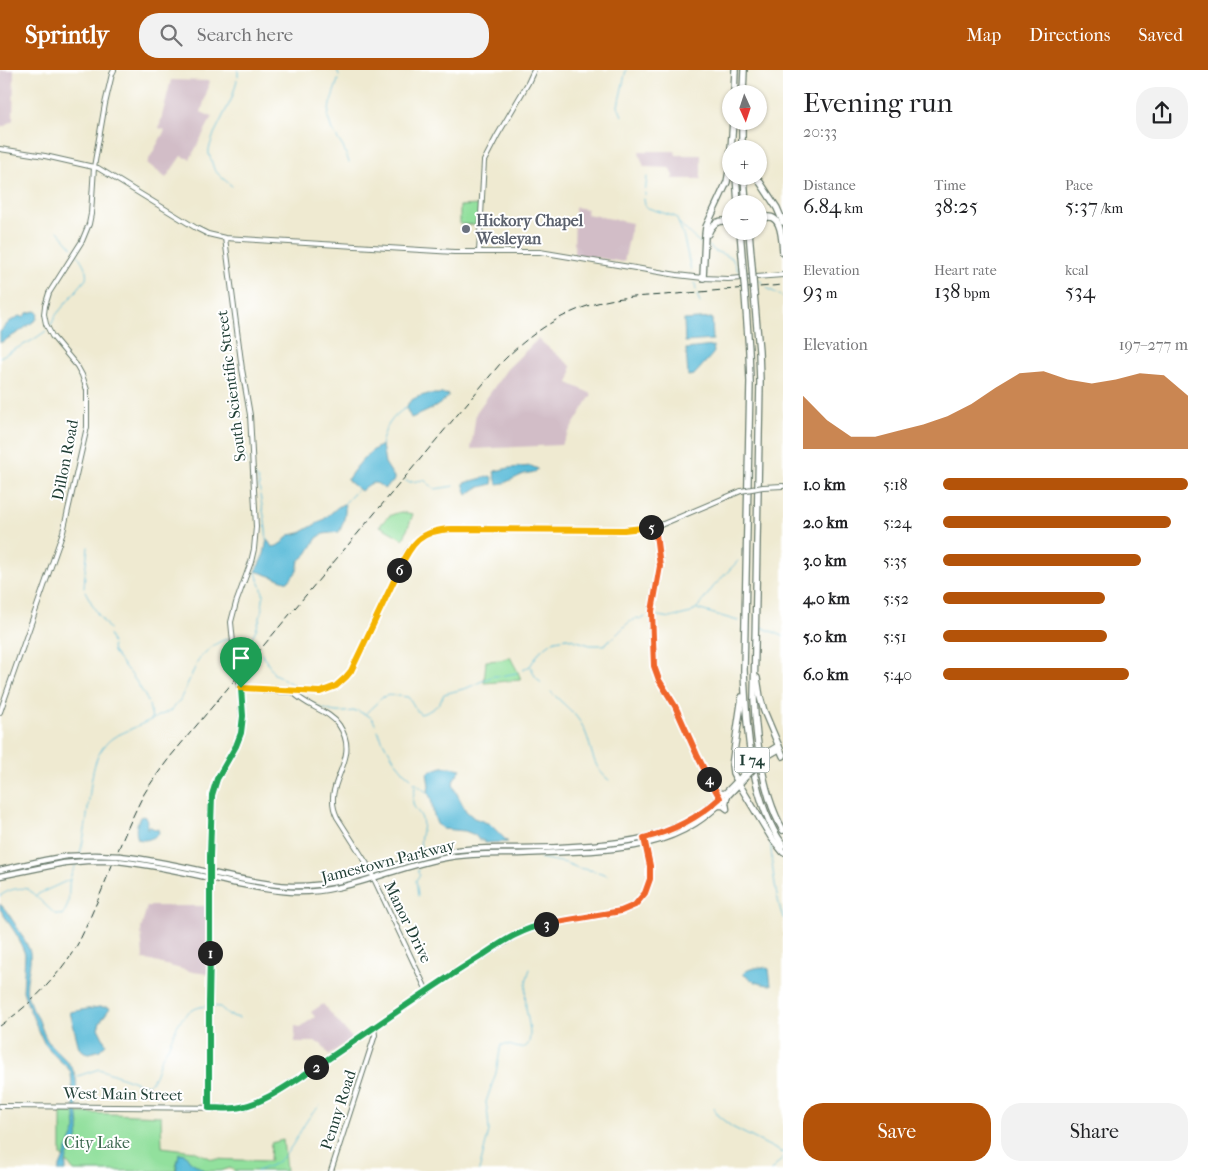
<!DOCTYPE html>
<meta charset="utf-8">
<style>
body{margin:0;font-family:"IM FELL French Canon",serif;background:#f2f2f2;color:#202124;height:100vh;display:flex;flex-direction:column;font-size:19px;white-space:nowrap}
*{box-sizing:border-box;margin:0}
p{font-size:16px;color:#757577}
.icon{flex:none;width:28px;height:28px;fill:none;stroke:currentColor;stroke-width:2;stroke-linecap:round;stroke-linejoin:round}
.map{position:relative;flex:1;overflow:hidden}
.drawer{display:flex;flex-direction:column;background:#fff;width:425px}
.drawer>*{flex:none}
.needle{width:32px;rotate:177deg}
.controls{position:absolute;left:722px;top:15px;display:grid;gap:10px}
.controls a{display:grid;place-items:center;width:45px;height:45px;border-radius:50%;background:#fff;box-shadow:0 1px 4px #0004;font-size:25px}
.pin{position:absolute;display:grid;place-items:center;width:42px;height:42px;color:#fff;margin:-51px -21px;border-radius:50% 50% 50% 0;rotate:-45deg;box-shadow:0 0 5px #0007}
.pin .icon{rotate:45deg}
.km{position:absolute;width:25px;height:25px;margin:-12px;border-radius:50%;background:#222;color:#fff;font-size:14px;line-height:25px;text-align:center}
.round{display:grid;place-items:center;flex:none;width:52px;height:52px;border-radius:20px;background:#f2f2f2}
.summary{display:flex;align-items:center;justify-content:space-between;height:85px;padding:0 20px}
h1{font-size:28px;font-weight:600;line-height:38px}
.metrics{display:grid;grid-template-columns:repeat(3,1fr);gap:8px;height:85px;padding:5px 20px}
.metrics div{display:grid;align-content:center}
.metrics b{font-size:21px;font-weight:600}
.metrics small{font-size:14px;font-weight:400}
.metrics p{font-size:14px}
.chart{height:140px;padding:10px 20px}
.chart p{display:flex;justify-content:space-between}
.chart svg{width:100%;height:90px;margin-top:5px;fill:#b45309;opacity:.7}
.action{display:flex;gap:10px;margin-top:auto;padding:10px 20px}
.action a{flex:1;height:58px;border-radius:20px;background:#b45309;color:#fff;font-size:20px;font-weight:600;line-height:58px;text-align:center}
.action a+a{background:#f2f2f2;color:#202124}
ul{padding:0 20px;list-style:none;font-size:16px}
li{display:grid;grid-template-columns:80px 60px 1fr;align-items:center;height:38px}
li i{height:12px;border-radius:6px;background:#b45309}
header{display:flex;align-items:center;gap:30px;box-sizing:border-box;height:70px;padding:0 25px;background:#b45309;color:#fff}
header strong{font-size:24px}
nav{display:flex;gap:28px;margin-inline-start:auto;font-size:18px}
.search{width:350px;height:45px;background:#f2f2f2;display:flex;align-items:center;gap:12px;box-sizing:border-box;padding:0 18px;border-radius:20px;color:#757577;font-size:19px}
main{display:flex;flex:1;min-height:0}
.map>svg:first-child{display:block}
</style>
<header>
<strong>Sprintly</strong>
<div class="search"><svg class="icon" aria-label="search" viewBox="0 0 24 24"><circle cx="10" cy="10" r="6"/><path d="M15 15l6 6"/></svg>Search here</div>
<nav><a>Map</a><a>Directions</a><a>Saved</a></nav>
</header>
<main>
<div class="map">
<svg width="783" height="1101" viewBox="0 0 783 1101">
<rect width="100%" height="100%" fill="#fff"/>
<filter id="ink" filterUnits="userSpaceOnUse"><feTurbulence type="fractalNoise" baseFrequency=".02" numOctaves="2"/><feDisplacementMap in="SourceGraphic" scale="10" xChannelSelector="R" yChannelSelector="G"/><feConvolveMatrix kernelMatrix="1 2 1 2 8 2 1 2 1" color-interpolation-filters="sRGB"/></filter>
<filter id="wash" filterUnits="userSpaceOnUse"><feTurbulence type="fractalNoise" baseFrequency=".0096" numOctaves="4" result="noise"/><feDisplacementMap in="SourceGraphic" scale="20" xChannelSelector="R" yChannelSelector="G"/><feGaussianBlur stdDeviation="1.12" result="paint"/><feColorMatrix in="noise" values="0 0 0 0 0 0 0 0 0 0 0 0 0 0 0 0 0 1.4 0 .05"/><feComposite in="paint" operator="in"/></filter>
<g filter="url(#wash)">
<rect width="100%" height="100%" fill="#efead1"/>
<!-- industrial -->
<g fill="#d2bdc7">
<polygon points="0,0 14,0 13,50 6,56 0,56"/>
<polygon points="171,10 210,11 201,42 212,47 190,89 181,86 166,108 147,93 165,60 159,58"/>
<polygon points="639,81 675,81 676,85 701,85 701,109 673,109 673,104 669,98 644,97 640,86"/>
<polygon points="575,137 587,139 587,144 632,153 624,192 574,184"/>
<polygon points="538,269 571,296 571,305 568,313 592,324 561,375 471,379 476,343 507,299"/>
<polygon points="147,836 207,836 208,904 193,902 143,889 141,859"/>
<polygon points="323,934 352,968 329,985 321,974 315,972 295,972 295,956 300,957 315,947 311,942"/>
</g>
<!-- green -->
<g fill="#92e09d" stroke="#588e68">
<polygon points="480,135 479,155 460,154 460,136"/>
<path d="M401,442L413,444L404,468L403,469L380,456C385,448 391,444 401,442Z"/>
<polygon points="510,587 518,602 521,610 484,613 486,591 500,590"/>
<polygon points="61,1042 161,1046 162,1077 194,1081 212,1089 270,1091 271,1073 283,1070 286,1101 235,1101 230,1098 221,1101 198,1101 180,1089 177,1092 175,1101 74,1101 61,1085"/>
</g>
<!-- water -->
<g fill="#5abbd9" stroke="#3c7c86">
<polygon points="35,241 38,243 37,249 19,262 0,273 0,262 9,252 19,246 23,247 27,243"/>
<polygon points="712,248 713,270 685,272 684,250"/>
<polygon points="713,276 714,282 712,285 694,305 688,306 686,279"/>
<path d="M428,324H445L449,325C441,336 424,343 411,348C410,345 406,340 407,337C408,328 422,326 428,324Z"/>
<path d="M382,375L385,393L394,407V411L384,419C375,409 370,413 361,421L347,410C355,398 369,380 382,375Z"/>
<polygon points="531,396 538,399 535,402 524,404 504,413 497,414 494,402 495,401 509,398"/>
<polygon points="490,406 493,408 492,414 477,418 467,425 464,416 464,413"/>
<path d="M343,434L345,435C346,444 343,455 339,462L323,464L317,468L307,484L299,491L297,501L288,512L256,501L264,484L267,469L272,477L277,476L283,472L289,465L300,463L323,450L338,437Z"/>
<polygon points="442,697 451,697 461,699 454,709 453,714 455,720 466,741 474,748 490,754 508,772 485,773 484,771 478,769 475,765 465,761 443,759 437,754 434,746 431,729 428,722 429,715 427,703 433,700"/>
<path d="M143,746L146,747L147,752V760L149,756L156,760L158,759L159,763C154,768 146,772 138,769C135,761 136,755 140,747Z"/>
<path d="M0,834C7,839 28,874 30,882C32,899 22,914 29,931C31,937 35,943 38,948C41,955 43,963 47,970C56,984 73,991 76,1009C77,1021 76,1034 78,1047C78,1052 80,1057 79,1062C76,1078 64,1081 66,1101H58L76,1059L71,1003L68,998L56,987L44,973L28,936L23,921L25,884L18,867L0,839Z"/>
<path d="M764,897L769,899L771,915C760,915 752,911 743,904C746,899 757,897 764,897Z"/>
<polygon points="99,937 108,937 110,938 100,952 98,958 106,974 100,980 90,983 86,983 79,978 70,942"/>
<polygon points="179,1083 185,1084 190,1091 205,1101 176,1101"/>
</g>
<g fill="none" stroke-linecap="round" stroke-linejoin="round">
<!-- stream -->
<g stroke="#5abbd9" stroke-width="1">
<polyline points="337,0 339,6"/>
<polyline points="238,6 238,0"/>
<polyline points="338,10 330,34 328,48 332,60 343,77 349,92"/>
<polyline points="622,46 618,36 626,0"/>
<polyline points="232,116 220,106 214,99 209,84 209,79 214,64 232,28 237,10"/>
<polyline points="645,125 647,107"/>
<polyline points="644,129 645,135 648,138 676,147 683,164 691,200"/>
<polyline points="679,153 693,167 701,173"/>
<polyline points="58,161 72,177"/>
<polyline points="709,176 715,181 732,188 738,201 740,200"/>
<polyline points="760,211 763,213"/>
<polyline points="695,213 696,220"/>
<polyline points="767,218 783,227"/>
<polyline points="697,224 700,233"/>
<path d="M51,255L56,245L86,209C88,200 83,193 78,185"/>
<polyline points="0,287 33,270 46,261"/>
<polyline points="235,358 238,366 238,383 245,386 248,394"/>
<path d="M381,376C384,358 392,346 407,337"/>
<polyline points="255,405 258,409 260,422"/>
<polyline points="406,411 411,412 424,410 435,419 454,416"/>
<polyline points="260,425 265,451 267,470"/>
<polyline points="344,434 358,419"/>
<polyline points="85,502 88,477"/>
<polyline points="84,518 85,504"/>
<polyline points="85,521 97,543 109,559"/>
<polyline points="697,539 738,551"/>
<polyline points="658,546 670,548 691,543 700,535 714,516 738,491"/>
<polyline points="761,557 783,566"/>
<polyline points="109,565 112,573"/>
<polyline points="244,571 255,577"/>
<polyline points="112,576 113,582 128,601"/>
<path d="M262,584L274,604C280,606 294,615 299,620"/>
<polyline points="531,597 535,606 541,613"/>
<polyline points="523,600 530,596 540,581 555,570 567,568 590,575 604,575 612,569 628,553 637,548 641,549 645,547"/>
<path d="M130,603C135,609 145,625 148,632"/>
<path d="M551,622C562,633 576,643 583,657C593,676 590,696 609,710"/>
<path d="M300,624C305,632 326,641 336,642C342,643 349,641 356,641"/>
<polyline points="149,635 152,648"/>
<path d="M358,641C365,645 372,645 375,654"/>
<path d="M366,643L383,627L389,625L408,627C413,632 415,641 421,644C433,640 439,636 444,624L467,618L493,606H500L517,603"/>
<polyline points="377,660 386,677"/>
<polyline points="388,679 394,689"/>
<polyline points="395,691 405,703 411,708"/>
<path d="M414,713C417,720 412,725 413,732C413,739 420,742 422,749C425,760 417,769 422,779"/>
<polyline points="415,713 430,725"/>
<path d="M771,772C771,795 776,827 783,848"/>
<path d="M80,783C85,766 87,747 89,729C91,715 92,699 98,686C102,678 108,670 116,666L172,640L180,630L198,591C203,583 219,569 229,569C234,569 243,571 248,570C258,565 264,534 263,523C262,515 257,509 256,502"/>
<polyline points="540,788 566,793 578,798 595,801"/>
<polyline points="418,800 418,803 420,805 416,810 418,826"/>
<polyline points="598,802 607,805"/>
<polyline points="36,825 69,810"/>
<path d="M0,826C8,820 17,817 28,819L55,844L62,845C72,834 67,822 70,809C71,804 74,799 76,794"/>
<polyline points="211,936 220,937 229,945 239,948"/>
<path d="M75,1007L99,999L141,1014L148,1015C156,1008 157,1000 160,991C162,985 166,982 168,977C177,956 181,939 206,936"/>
<polyline points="714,1038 718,1046 732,1057 783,1083"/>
<path d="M257,1101C266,1097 275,1095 282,1088C298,1073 302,1050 320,1036"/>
<path d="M479,1101L489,1061L488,1047L486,1032L496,1003L501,975C510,973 517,980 524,977C526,977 528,975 529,972C532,962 527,947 526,937C525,924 525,911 530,899"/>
<polyline points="771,1101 783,1087"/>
</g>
</g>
</g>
<g filter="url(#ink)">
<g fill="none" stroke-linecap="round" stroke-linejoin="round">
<defs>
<g id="secondary">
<polyline points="0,79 45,86 98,98 196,158 208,164 225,168 454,182 540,182 677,205 703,208 728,209 783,205"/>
<polyline points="479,182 484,91 497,66 528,13 534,0"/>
<polyline points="763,417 783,416"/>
<polyline points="655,456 660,492 659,502 651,541 654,591 656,601 659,610 677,641 699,691 721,729"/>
<path d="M241,618C263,620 316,627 334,617C341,614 347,607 351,601L407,482C417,466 434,460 452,459H641L663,454L741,421"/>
<path d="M293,622C306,637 329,640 339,655C363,691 320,712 337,747L367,794L427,921"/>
<polyline points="0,642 63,462 87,357 87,320 82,305 77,296 52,266 46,254 44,244 45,236 49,223 82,171 89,154 91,144 94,97 105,34 112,4 114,0"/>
<path d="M0,1036L229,1038L244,1037L259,1032L287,1015L329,988L450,906L522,862L542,855L617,842C636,838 650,823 650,803C650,792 647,779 644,768"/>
<polyline points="209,1038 210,786 212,725 217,709 238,672 242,654 241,621 235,593 231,552 236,533 251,492 254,479 256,457 250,345 242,299 225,168"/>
<polyline points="331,1101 375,965 374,958"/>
</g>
<g id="primary">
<polyline points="766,683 779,675"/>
<polyline points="766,687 780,679"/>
<polyline points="716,721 720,723 726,723"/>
<polyline points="718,736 723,736 727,739 726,733 727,728"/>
<path d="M120,786C157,790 194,799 231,807C251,811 271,815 291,816C347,818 396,790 449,781C473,777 497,778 521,778C545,778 569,777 593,775C629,772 663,767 694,748C716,734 733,715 750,697"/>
<path d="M117,791C156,795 195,805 233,813C253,817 272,821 293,822C348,824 397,795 451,787C474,783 497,784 519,784C543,783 567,782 591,781C628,778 664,774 696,753C717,740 732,721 749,704"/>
<polyline points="0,800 45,790 67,786"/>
<polyline points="0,806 64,793"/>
</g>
<g id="highway">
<polyline points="734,24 735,0"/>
<polyline points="743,24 744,0"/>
<polyline points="731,79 733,51"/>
<polyline points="742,79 742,51"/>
<polyline points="736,106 738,134"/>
<polyline points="744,106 746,134"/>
<polyline points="756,106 777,138 783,152"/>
<path d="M759,150C782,137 782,169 783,183"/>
<polyline points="740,161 743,198"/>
<polyline points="749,161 752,197"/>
<path d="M708,164C712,153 721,147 731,154"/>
<polyline points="703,208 705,165 706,157 727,112 730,96 731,79"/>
<path d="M754,223L759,281L760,312L754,629C756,670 762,724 783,760"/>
<path d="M745,224L749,281L750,312L744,600C746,654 750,730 783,775"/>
<polyline points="757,608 760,627 764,641 783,686"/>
<polyline points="742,627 732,695 733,703 739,714 771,767 783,782"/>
</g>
</defs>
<!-- secondary casing -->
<use href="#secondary" stroke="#687a6b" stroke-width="6"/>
<!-- primary casing -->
<use href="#primary" stroke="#687a6b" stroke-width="7"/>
<!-- highway casing -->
<use href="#highway" stroke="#687a6b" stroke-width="8"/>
<!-- secondary -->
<use href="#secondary" stroke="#fff" stroke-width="4"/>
<!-- primary -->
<use href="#primary" stroke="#fff" stroke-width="4.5"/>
<!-- highway -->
<use href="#highway" stroke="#fff" stroke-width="5.5"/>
<!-- rail -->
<path stroke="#1f3d34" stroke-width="1" stroke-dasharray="8 4" stroke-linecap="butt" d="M0,956C31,934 56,909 76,877C84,863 90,847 97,832C112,796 126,758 144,724C152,711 161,699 170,687L500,294C532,261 569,237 615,229C635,226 656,226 676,224C712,221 747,218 783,215"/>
<defs>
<polyline id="secondary-bridge" points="741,421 763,417"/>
<g id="primary-bridge">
<polyline points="750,697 766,683"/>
<polyline points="749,704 766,687"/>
<polyline points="67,786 95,785 120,786"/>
<polyline points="64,793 87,791 117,791"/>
</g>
<g id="highway-bridge">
<polyline points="752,197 754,223"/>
<polyline points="743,198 745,224"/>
</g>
</defs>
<!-- secondary-bridge casing -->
<use href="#secondary-bridge" stroke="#687a6b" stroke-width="6" stroke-linecap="butt"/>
<!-- primary-bridge casing -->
<use href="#primary-bridge" stroke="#687a6b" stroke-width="7" stroke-linecap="butt"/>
<!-- highway-bridge casing -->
<use href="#highway-bridge" stroke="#687a6b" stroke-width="8" stroke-linecap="butt"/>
<!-- secondary-bridge -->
<use href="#secondary-bridge" stroke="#fff" stroke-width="4"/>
<!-- primary-bridge -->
<use href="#primary-bridge" stroke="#fff" stroke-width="4.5"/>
<!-- highway-bridge -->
<use href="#highway-bridge" stroke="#fff" stroke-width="5.5"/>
</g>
</g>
<g fill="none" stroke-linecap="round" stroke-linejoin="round" filter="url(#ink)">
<defs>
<polyline id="split-1" points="210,883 210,786 212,725 217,709 236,676 241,663 243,646 241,618"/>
<path id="split-2" d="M210,883L209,933V1038C218,1038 228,1039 236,1038C264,1034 292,1012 316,997"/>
<path id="split-3" d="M316,997C369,962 420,924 475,890C497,876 519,859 546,854"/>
<path id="split-4" d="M546,854L621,841L635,835L645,823L650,809V796L644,768C673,761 698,748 720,728L709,709"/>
<polyline id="split-5" points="651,457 655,456 660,496 652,541 654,596 659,610 675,636 697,685 709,709"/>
<path id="split-6" d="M399,500C411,474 420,460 452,459L624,460L651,457"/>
<polyline id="split-7" points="241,618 320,622 336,616 346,607 351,601 399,500"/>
</defs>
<!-- split-1 casing -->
<use href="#split-1" stroke="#fff" stroke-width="10"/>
<!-- split-2 casing -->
<use href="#split-2" stroke="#fff" stroke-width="10"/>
<!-- split-3 casing -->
<use href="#split-3" stroke="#fff" stroke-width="10"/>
<!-- split-4 casing -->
<use href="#split-4" stroke="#fff" stroke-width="10"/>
<!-- split-5 casing -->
<use href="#split-5" stroke="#fff" stroke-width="10"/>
<!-- split-6 casing -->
<use href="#split-6" stroke="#fff" stroke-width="10"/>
<!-- split-7 casing -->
<use href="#split-7" stroke="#fff" stroke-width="10"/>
<!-- split-1 -->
<use href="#split-1" stroke="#22a559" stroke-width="6"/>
<!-- split-2 -->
<use href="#split-2" stroke="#22a559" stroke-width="6"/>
<!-- split-3 -->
<use href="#split-3" stroke="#22a559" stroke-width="6"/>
<!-- split-4 -->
<use href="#split-4" stroke="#f0652b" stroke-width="6"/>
<!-- split-5 -->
<use href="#split-5" stroke="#f0652b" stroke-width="6"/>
<!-- split-6 -->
<use href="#split-6" stroke="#f5b400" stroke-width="6"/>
<!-- split-7 -->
<use href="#split-7" stroke="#f5b400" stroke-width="6"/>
</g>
<!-- markers -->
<circle fill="#6b7280" stroke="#fff" stroke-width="2" cx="466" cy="159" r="5"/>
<g text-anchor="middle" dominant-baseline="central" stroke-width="4" stroke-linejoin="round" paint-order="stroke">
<!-- shield labels -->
<rect fill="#fff" stroke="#627771" stroke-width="1" x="734.5" y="677.5" width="35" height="25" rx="4"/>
<g font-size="15" font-weight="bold" fill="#1f3d34">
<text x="752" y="690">I 74</text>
</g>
<!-- worship labels -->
<g font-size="16" font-weight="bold" fill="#5b616d" stroke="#fff" text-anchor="start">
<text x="476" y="150">Hickory Chapel<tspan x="476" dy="18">Wesleyan</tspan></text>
</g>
<!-- street labels -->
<g font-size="16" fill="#1f3d34" stroke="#fff">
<text transform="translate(231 316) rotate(-97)">South Scientific Street</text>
<text transform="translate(65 390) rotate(-79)">Dillon Road</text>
<text transform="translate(388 791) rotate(-14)">Jamestown Parkway</text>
<text transform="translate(408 852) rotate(64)">Manor Drive</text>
<text transform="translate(123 1024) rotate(1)">West Main Street</text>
<text transform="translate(338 1040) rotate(-72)">Penny Road</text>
</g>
<!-- park labels -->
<g font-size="16" fill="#3c664e" stroke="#fff">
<text x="97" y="1072">City Lake</text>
</g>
</g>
</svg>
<div class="controls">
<a><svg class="needle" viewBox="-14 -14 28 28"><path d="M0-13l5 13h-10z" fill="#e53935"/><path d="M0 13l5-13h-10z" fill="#757577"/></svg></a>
<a>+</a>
<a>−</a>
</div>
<div class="pin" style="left:241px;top:618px;background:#1e9e55"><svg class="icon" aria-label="arrive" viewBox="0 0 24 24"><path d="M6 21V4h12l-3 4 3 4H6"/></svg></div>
<b class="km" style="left:210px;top:883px">1</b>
<b class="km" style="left:316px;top:997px">2</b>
<b class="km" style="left:546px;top:854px">3</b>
<b class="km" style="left:709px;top:709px">4</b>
<b class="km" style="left:651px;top:457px">5</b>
<b class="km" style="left:399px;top:500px">6</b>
</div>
<section class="drawer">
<div class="summary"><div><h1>Evening run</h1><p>20:33</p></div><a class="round"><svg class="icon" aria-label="share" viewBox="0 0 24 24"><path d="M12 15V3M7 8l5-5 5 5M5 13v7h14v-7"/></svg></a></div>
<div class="metrics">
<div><p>Distance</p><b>6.84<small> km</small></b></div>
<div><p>Time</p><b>38:25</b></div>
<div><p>Pace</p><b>5:37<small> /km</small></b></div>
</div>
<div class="metrics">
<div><p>Elevation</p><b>93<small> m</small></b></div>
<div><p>Heart rate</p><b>138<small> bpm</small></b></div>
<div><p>kcal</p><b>534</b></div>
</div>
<div class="chart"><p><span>Elevation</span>197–277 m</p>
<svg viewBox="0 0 160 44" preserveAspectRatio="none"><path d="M0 44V18L10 30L20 38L30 38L40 35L50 32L60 28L70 22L80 14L90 7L100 6L110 10L120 12L130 10L140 7L150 8L160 18V44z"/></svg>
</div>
<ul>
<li><b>1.0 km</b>5:18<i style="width:100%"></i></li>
<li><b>2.0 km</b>5:24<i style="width:93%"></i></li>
<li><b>3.0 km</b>5:35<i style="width:81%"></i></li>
<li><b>4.0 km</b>5:52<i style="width:66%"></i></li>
<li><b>5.0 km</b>5:51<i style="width:67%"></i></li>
<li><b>6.0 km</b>5:40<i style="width:76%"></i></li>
</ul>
<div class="action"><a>Save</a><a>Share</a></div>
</section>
</main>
